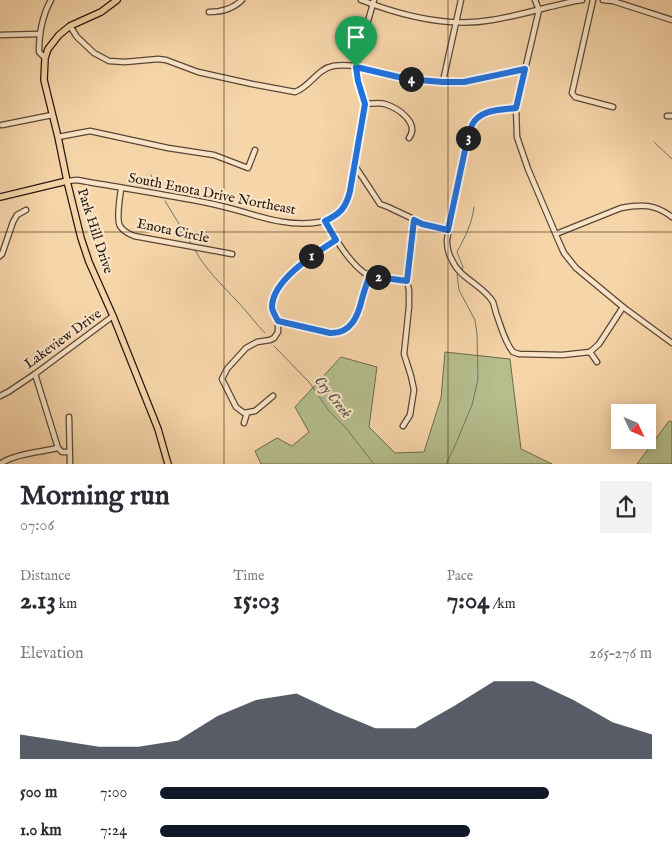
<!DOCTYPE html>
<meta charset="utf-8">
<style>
body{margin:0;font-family:"IM FELL English",serif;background:#f2f2f3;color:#2b2b33;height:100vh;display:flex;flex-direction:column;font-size:19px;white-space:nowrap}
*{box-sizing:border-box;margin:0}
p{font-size:16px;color:#7c7c81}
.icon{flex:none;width:28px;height:28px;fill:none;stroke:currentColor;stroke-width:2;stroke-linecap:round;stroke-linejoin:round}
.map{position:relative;height:464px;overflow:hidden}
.panel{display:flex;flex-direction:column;background:#fff;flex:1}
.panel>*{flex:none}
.needle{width:32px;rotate:134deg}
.tools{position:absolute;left:611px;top:404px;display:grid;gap:10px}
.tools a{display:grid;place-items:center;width:45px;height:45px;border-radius:0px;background:#fff;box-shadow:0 2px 12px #0003;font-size:25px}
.pin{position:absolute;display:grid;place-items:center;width:42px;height:42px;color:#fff;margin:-51px -21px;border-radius:50% 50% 50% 0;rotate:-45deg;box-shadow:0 0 5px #0007}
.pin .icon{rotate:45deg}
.km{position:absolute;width:25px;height:25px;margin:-12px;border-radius:50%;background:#222;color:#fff;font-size:14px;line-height:25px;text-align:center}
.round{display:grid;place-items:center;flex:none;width:52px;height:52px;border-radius:0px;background:#f2f2f3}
.headline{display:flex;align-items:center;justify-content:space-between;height:85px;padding:0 20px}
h1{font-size:28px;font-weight:700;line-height:38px}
.figures{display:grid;grid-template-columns:repeat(3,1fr);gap:8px;height:85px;padding:5px 20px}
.figures div{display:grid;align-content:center}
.figures b{font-size:25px;font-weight:700}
.figures small{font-size:14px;font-weight:400}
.figures p{font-size:14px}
.chart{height:140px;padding:10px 20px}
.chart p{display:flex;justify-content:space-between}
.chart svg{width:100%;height:90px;margin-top:5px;fill:#111827;opacity:.7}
ul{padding:0 20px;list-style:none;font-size:16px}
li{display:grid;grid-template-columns:80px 60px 1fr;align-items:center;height:38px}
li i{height:12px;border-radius:6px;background:#111827}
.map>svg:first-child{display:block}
</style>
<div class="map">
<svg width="672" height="464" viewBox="0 0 672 464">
<rect width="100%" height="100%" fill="#f6d5a9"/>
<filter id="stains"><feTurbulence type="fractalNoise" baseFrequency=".004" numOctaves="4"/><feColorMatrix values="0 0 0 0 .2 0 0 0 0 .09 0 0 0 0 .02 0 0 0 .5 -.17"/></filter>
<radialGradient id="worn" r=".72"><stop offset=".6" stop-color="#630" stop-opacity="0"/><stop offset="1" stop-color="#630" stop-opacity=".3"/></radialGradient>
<!-- green -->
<g fill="#b6be8d" stroke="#6e6a4e">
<polygon points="445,352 510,359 521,449 552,464 261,464 255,451 277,438 292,446 309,432 295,407 341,357 377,367 369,427 395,453 424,452 441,398"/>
<polygon points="669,421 672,422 672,464 637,464"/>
</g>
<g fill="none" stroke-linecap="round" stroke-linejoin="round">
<!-- stream -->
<g stroke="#6d786b" stroke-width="1">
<polyline points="654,142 672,159"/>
<polyline points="151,175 157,188"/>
<polyline points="165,201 192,245"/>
<path d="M195,250C205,269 222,285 237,301C247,311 255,323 265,333"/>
<path d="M462,270L463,267L457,252C465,237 472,224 474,207"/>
<polyline points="274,346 309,382 329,411 346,428 374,464"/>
<polyline points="446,464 454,448 472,405 478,379 477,334 475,320 459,290 457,275 458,273"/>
</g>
<defs>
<g id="minor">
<path d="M361,0C402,16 448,28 492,20C511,17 530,12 549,7C560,5 571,1 582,0"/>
<polyline points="535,0 539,10 516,108 517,137 528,169 559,242 564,253 576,268 623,307 672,343"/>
<polyline points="593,0 572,93 575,97 613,107"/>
<polyline points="603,0 613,1 672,20"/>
<path d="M209,12C222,12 233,9 242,0"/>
<path d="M70,26L77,37L94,53L109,61L125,62L158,59L166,60L198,72L252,84L295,92C310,87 317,69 333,66C357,62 384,75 408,79C424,82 449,84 465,81C485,79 505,73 525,69"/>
<polyline points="0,35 39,34"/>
<path d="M45,58L39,52C39,33 42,16 51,0"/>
<polyline points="443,81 461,0"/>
<path d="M365,104C371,104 379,102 385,104C398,108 420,123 409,138"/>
<path d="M516,108C501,110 480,109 472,125C470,128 470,133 468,136L448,230C449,234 447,237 447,241C447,248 449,255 452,260C459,278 483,285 493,302C494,305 495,309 496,313C501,326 504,341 513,352L519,354L562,355L590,352"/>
<polyline points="667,116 672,116"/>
<polyline points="2,125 52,115"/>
<polyline points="58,137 90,131 168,148 214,155 248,168 255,150"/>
<polyline points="355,166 380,204 388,207 422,223 448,230"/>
<path d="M67,181L77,180C121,188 165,194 208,203C246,210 281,229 320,222C337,219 346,207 350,191L365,104L358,81L356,67L362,42L374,0"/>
<path d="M121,189C120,197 116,219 120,226C123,231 129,234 134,236L232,254"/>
<path d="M325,221C334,237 352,267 368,275C376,279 397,280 407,281"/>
<path d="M556,234L621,208C642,204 655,204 672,217"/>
<path d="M336,240C315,253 272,280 272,307C272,312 276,317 278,321L330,333C351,334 358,317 362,299C364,291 367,284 369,276"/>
<polyline points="0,256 2,254 13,222 17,215 26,210"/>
<polyline points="597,362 590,352 599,344 623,307"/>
<polyline points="35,374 58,448 62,452 69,452"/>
<polyline points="0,396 8,392 35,374 113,316"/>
<polyline points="273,396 255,411 244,413 236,407 222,379 227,369 246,348 257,342 270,340 274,338 278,332 278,321"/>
<polyline points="69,417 70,464"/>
<polyline points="244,423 247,413"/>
<polyline points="403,426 410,415 414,390 411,376 404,354 409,307 409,290 407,281 414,219"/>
<path d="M0,464C14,454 41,452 58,448"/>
</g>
<g id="major">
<polyline points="117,0 101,12 70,26 59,35 48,49 45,58 44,80 58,137 67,181 81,238 89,262 113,316 158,429 168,464"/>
<polyline points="0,197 67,181"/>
</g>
</defs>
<!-- minor casing -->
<use href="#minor" stroke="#594636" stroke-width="7"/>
<!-- major casing -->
<use href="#major" stroke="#25160f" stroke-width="8"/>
<!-- minor -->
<use href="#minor" stroke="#f9e4c7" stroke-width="4.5"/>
<!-- major -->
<use href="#major" stroke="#f6d5a9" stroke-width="5.5"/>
</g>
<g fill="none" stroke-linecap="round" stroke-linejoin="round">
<defs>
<path id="route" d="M356,67L407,79L443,82H464L525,69L516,108C501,110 480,109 472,125C471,128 470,133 468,136L448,230L422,224L414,220L407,281L369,276C367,284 364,291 362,299C358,316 351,334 330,333L278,321C276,317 272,311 272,307C272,280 316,253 336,240L325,221C340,214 346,208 350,191L365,104L358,81Z"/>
</defs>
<!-- route casing -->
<use href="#route" stroke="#fff" stroke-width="10"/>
<!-- route -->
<use href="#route" stroke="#1a73e8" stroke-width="6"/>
</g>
<!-- grid -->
<path fill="none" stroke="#25160f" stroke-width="1" stroke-opacity="0.55" d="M224,0V464M448,0V464M0,232H672"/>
<g text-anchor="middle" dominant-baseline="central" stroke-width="4.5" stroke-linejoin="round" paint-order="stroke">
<!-- street labels -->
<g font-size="14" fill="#25160f" stroke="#f9e4c7">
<text transform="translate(212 194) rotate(11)">South Enota Drive Northeast</text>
<text transform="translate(95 231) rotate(72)">Park Hill Drive</text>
<text transform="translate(173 231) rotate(12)">Enota Circle</text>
<text transform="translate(63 339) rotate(-36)">Lakeview Drive</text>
</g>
<!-- water labels -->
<g font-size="15" font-style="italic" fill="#4f4f45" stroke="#f9e4c7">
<text transform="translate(333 397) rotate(51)">Cry Creek</text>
</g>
</g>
<rect width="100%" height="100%" filter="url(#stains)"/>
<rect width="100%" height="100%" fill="url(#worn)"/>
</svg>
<div class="tools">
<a><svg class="needle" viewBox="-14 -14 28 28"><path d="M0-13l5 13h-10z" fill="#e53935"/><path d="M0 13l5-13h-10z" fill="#7c7c81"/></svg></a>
</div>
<div class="pin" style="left:356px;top:67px;background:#1e9e55"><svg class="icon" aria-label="arrive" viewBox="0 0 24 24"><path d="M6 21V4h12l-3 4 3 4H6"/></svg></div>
<b class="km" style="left:311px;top:256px">1</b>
<b class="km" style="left:378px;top:277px">2</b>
<b class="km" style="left:468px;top:138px">3</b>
<b class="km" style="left:411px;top:79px">4</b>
</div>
<section class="panel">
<div class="headline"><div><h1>Morning run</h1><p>07:06</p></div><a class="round"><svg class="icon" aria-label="share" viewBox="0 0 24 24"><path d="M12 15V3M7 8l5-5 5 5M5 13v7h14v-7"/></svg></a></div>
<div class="figures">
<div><p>Distance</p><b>2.13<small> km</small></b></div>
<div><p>Time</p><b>15:03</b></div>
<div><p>Pace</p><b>7:04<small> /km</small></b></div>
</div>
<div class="chart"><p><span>Elevation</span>265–276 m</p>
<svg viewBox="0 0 160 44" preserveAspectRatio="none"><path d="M0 44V32L10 35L20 38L30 38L40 35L50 23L60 15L70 12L80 21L90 29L100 29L110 18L120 6L130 6L140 15L150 26L160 32V44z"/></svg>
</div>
<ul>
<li><b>500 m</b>7:00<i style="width:79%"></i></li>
<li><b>1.0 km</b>7:24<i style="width:63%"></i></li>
</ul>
</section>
